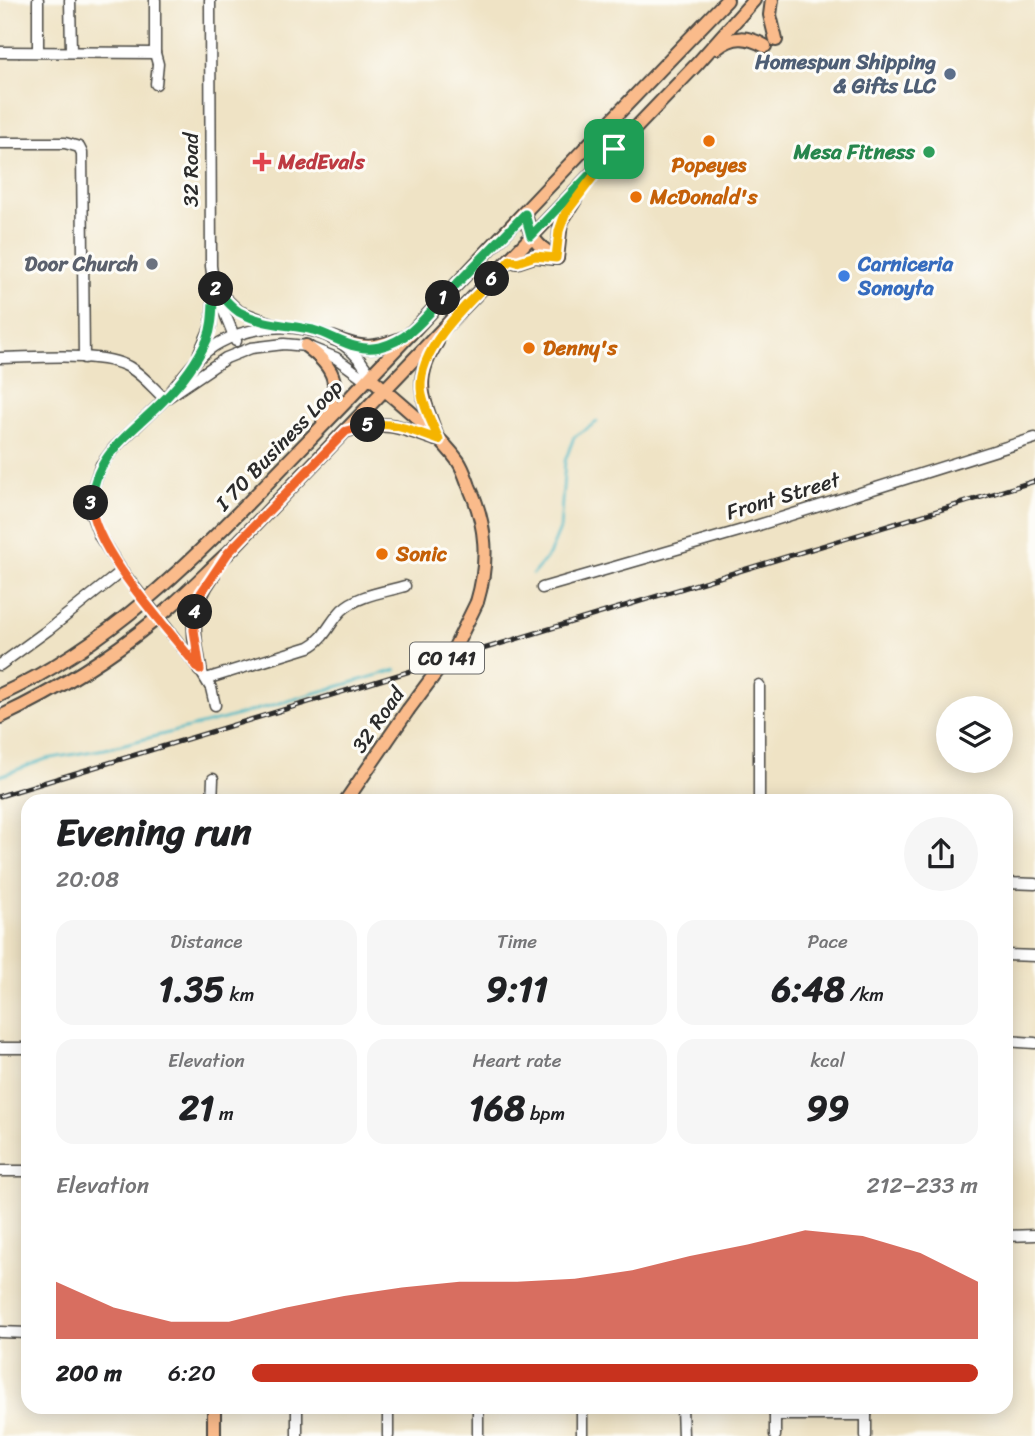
<!DOCTYPE html>
<meta charset="utf-8">
<style>
body{margin:0;font-family:Sriracha,sans-serif;background:#f6f6f6;color:#202124;height:100vh;display:flex;flex-direction:column;font-size:26px;white-space:nowrap}
*{box-sizing:border-box;margin:0}
p{font-size:23px;color:#757577}
.icon{flex:none;width:38px;height:38px;fill:none;stroke:currentColor;stroke-width:2;stroke-linecap:round;stroke-linejoin:round}
.map{position:relative;flex:1;overflow:hidden}
.side{position:absolute;left:21px;top:794px;width:992px;height:620px;display:flex;flex-direction:column;background:#fff;border-radius:21px;box-shadow:0 4px 18px #0003}
.side>*{flex:none}
.buttons{position:absolute;left:936px;top:696px;display:grid;gap:14px}
.buttons a{display:grid;place-items:center;width:77px;height:77px;border-radius:50%;background:#fff;box-shadow:0 4px 18px #0003;font-size:35px}
.pin{position:absolute;display:grid;place-items:center;width:60px;height:60px;color:#fff;margin:-30px;border-radius:14px;box-shadow:0 4px 10px #0006}
.km{position:absolute;width:35px;height:35px;margin:-18px;border-radius:50%;background:#222;color:#fff;font-size:19px;line-height:35px;text-align:center}
.round{display:grid;place-items:center;flex:none;width:74px;height:74px;border-radius:37px;background:#f6f6f6}
.headline{display:flex;align-items:center;justify-content:space-between;height:119px;padding:0 35px}
h1{font-size:38px;font-weight:700;line-height:52px}
.figures{display:grid;grid-template-columns:repeat(3,1fr);gap:10px;height:119px;padding:7px 35px}
.figures div{display:grid;align-content:center;border-radius:18px;background:#f6f6f6;text-align:center}
.figures b{font-size:35px;font-weight:700}
.figures small{font-size:19px;font-weight:400}
.figures p{font-size:19px}
.chart{height:196px;padding:14px 35px}
.chart p{display:flex;justify-content:space-between}
.chart svg{width:100%;height:126px;margin-top:7px;fill:#c8321e;opacity:.7}
ul{padding:0 35px;list-style:none;font-size:23px}
li{display:grid;grid-template-columns:112px 84px 1fr;align-items:center;height:52px}
li i{height:18px;border-radius:9px;background:#c8321e}
.map>svg:first-child{display:block}
</style>
<div class="map">
<svg width="1035" height="1436" viewBox="0 0 1035 1436">
<rect width="100%" height="100%" fill="#fdfcf7"/>
<filter id="ink" filterUnits="userSpaceOnUse"><feTurbulence type="fractalNoise" baseFrequency=".0143" numOctaves="2"/><feDisplacementMap in="SourceGraphic" scale="14" xChannelSelector="R" yChannelSelector="G"/><feConvolveMatrix kernelMatrix="1 2 1 2 8 2 1 2 1" color-interpolation-filters="sRGB"/></filter>
<filter id="wash" filterUnits="userSpaceOnUse"><feTurbulence type="fractalNoise" baseFrequency=".00686" numOctaves="4" result="noise"/><feDisplacementMap in="SourceGraphic" scale="28" xChannelSelector="R" yChannelSelector="G"/><feGaussianBlur stdDeviation="1.57" result="paint"/><feColorMatrix in="noise" values="0 0 0 0 0 0 0 0 0 0 0 0 0 0 0 0 0 1.4 0 .05"/><feComposite in="paint" operator="in"/></filter>
<g filter="url(#wash)">
<rect width="100%" height="100%" fill="#efe3c5"/>
<g fill="none" stroke-linecap="round" stroke-linejoin="round">
<!-- stream -->
<g stroke="#4bb8c5" stroke-width="2.5">
<polyline points="533,574 549,555 560,529 565,461 574,437 597,422"/>
<polyline points="0,776 46,759 105,749 224,719 396,670"/>
</g>
</g>
</g>
<g filter="url(#ink)">
<g fill="none" stroke-linecap="round" stroke-linejoin="round">
<defs>
<g id="minor">
<polyline points="70,0 71,51"/>
<polyline points="155,0 155,53 158,64 156,84"/>
<polyline points="210,0 211,266 214,287 236,341"/>
<polyline points="38,51 38,0"/>
<polyline points="0,52 155,53"/>
<polyline points="0,143 65,143 79,147 82,153 84,358"/>
<polyline points="219,292 239,311 274,324"/>
<polyline points="199,353 211,326 214,291"/>
<path d="M0,358C33,358 101,351 129,367C143,375 154,389 165,399"/>
<path d="M165,399C181,379 197,354 221,342C270,316 346,322 371,378L362,377L336,358L306,346L284,344L251,348L226,358L165,399L114,448L101,465L92,490L91,506L92,516L100,537L122,571L200,670L211,688L215,705"/>
<polyline points="542,588 746,529 1035,438"/>
<polyline points="0,665 48,630 122,571"/>
<path d="M206,679L309,647C325,639 330,622 342,610C358,595 385,592 405,586"/>
<polyline points="212,802 213,779"/>
<polyline points="759,802 759,685"/>
<polyline points="1006,883 1035,884"/>
<polyline points="1006,955 1035,956"/>
<polyline points="1006,1041 1035,1043"/>
<polyline points="0,1048 28,1048"/>
<polyline points="0,1171 28,1171"/>
<polyline points="1006,1236 1035,1235"/>
<polyline points="0,1332 28,1333"/>
<polyline points="388,1407 388,1436"/>
<polyline points="478,1407 478,1436"/>
<polyline points="682,1407 683,1436"/>
<polyline points="775,1407 775,1436"/>
<polyline points="866,1407 866,1436"/>
<polyline points="775,1415 866,1415"/>
<polyline points="297,1436 297,1407"/>
<polyline points="582,1436 582,1407"/>
</g>
<g id="major">
<polyline points="772,0 770,15 776,40"/>
<path d="M717,48C734,35 747,36 765,46"/>
<path d="M525,214C531,238 535,245 557,258"/>
<polyline points="557,258 561,222 575,200"/>
<polyline points="510,260 517,262 535,256 553,258"/>
<path d="M333,338C363,350 374,349 404,338"/>
<path d="M306,346C337,369 342,386 323,420"/>
<path d="M371,378C398,402 437,432 458,461C463,468 466,478 469,486C487,525 489,561 477,602"/>
<path d="M348,430C386,420 399,426 435,439"/>
<path d="M437,437C423,398 412,380 437,342"/>
<path d="M200,670C193,632 188,609 213,575"/>
<path d="M0,695C109,645 193,561 275,475C322,427 368,379 414,330C517,219 622,109 727,0"/>
<path d="M0,717C55,691 109,658 156,619C181,599 204,575 228,553L697,64L754,0"/>
<polyline points="345,802 408,710"/>
<polyline points="214,1407 214,1436"/>
</g>
</defs>
<!-- minor casing -->
<use href="#minor" stroke="#484742" stroke-width="13"/>
<!-- major casing -->
<use href="#major" stroke="#484742" stroke-width="16"/>
<!-- minor -->
<use href="#minor" stroke="#fff" stroke-width="10"/>
<!-- major -->
<use href="#major" stroke="#fabb8b" stroke-width="12"/>
<defs>
<polyline id="rail" points="0,796 1035,481"/>
</defs>
<!-- rail casing -->
<use href="#rail" stroke="#2b2b2b" stroke-width="5"/>
<!-- rail -->
<use href="#rail" stroke="#fdfcf7" stroke-width="2.5" stroke-dasharray="8" stroke-linecap="butt"/>
<defs>
<polyline id="major-bridge" points="408,710 455,647 477,602"/>
</defs>
<!-- major-bridge casing -->
<use href="#major-bridge" stroke="#484742" stroke-width="16" stroke-linecap="butt"/>
<!-- major-bridge -->
<use href="#major-bridge" stroke="#fabb8b" stroke-width="12"/>
</g>
</g>
<g fill="none" stroke-linecap="round" stroke-linejoin="round" filter="url(#ink)">
<defs>
<polyline id="split-1" points="443,298 525,214 531,236 614,149"/>
<path id="split-2" d="M216,289C223,297 230,306 239,312C265,326 287,324 313,330C335,336 355,353 380,347C410,339 423,320 443,298"/>
<path id="split-3" d="M91,503C95,453 131,434 163,401C180,384 197,362 207,340C214,323 212,305 214,287L216,289"/>
<path id="split-4" d="M91,503C93,550 170,631 200,670L194,630L195,612"/>
<polyline id="split-5" points="195,612 201,593 228,553 346,431 368,425"/>
<path id="split-6" d="M368,425C393,421 416,432 439,440C433,424 422,405 421,388C419,348 466,305 492,279"/>
<polyline id="split-7" points="492,279 510,260 517,262 535,256 556,258 559,231 565,214 614,149"/>
</defs>
<!-- split-1 casing -->
<use href="#split-1" stroke="#fff" stroke-width="14"/>
<!-- split-2 casing -->
<use href="#split-2" stroke="#fff" stroke-width="14"/>
<!-- split-3 casing -->
<use href="#split-3" stroke="#fff" stroke-width="14"/>
<!-- split-4 casing -->
<use href="#split-4" stroke="#fff" stroke-width="14"/>
<!-- split-5 casing -->
<use href="#split-5" stroke="#fff" stroke-width="14"/>
<!-- split-6 casing -->
<use href="#split-6" stroke="#fff" stroke-width="14"/>
<!-- split-7 casing -->
<use href="#split-7" stroke="#fff" stroke-width="14"/>
<!-- split-1 -->
<use href="#split-1" stroke="#22a559" stroke-width="9"/>
<!-- split-2 -->
<use href="#split-2" stroke="#22a559" stroke-width="9"/>
<!-- split-3 -->
<use href="#split-3" stroke="#22a559" stroke-width="9"/>
<!-- split-4 -->
<use href="#split-4" stroke="#f0652b" stroke-width="9"/>
<!-- split-5 -->
<use href="#split-5" stroke="#f0652b" stroke-width="9"/>
<!-- split-6 -->
<use href="#split-6" stroke="#f5b400" stroke-width="9"/>
<!-- split-7 -->
<use href="#split-7" stroke="#f5b400" stroke-width="9"/>
</g>
<!-- markers -->
<circle fill="#5c6f8a" stroke="#fdfcf7" stroke-width="2.5" cx="950" cy="74" r="7"/>
<g fill="#e8710a" stroke="#fdfcf7" stroke-width="2.5">
<circle cx="709" cy="141" r="7"/>
<circle cx="636" cy="197" r="7"/>
<circle cx="529" cy="348" r="7"/>
<circle cx="382" cy="554" r="7"/>
</g>
<circle fill="#2e9e5b" stroke="#fdfcf7" stroke-width="2.5" cx="929" cy="152" r="7"/>
<path fill="#e0444e" stroke="#fdfcf7" stroke-width="2.5" d="M258.5 151.5h7v7h7v7h-7v7h-7v-7h-7v-7h7z"/>
<circle fill="#6b7280" stroke="#fdfcf7" stroke-width="2.5" cx="152" cy="264" r="7"/>
<circle fill="#3f7fe0" stroke="#fdfcf7" stroke-width="2.5" cx="844" cy="276" r="7"/>
<g text-anchor="middle" dominant-baseline="central" stroke-width="6" stroke-linejoin="round" paint-order="stroke">
<!-- shield labels -->
<rect fill="#fdfcf7" stroke="#6a6a68" stroke-width="2" x="410" y="642.5" width="74" height="31" rx="5"/>
<g font-size="19" font-weight="bold" fill="#2b2b2b">
<text x="447" y="658">CO 141</text>
</g>
<!-- service labels -->
<g font-size="21" font-weight="bold" fill="#4e5e75" stroke="#fdfcf7" text-anchor="end">
<text x="936" y="62">Homespun Shipping<tspan x="936" dy="24">&amp; Gifts LLC</tspan></text>
</g>
<!-- leisure labels -->
<g font-size="21" font-weight="bold" fill="#27864d" stroke="#fdfcf7" text-anchor="end">
<text x="915" y="152">Mesa Fitness</text>
</g>
<!-- health labels -->
<g font-size="21" font-weight="bold" fill="#be3a42" stroke="#fdfcf7" text-anchor="start">
<text x="278" y="162">MedEvals</text>
</g>
<!-- food labels -->
<g font-size="21" font-weight="bold" fill="#c56008" stroke="#fdfcf7" text-anchor="start">
<text x="709" y="165" text-anchor="middle">Popeyes</text>
<text x="650" y="197">McDonald's</text>
<text x="543" y="348">Denny's</text>
<text x="396" y="554">Sonic</text>
</g>
<!-- street labels -->
<g font-size="21" fill="#2b2b2b" stroke="#fdfcf7">
<text transform="translate(191 170) rotate(-90)">32 Road</text>
<text transform="translate(279 445) rotate(-46)">I 70 Business Loop</text>
<text transform="translate(783 496) rotate(-17)">Front Street</text>
<text transform="translate(378 720) rotate(-55)">32 Road</text>
</g>
<!-- worship labels -->
<g font-size="21" font-weight="bold" fill="#5b616d" stroke="#fdfcf7" text-anchor="end">
<text x="138" y="264">Door Church</text>
</g>
<!-- shop labels -->
<g font-size="21" font-weight="bold" fill="#366cbe" stroke="#fdfcf7" text-anchor="start">
<text x="858" y="264">Carniceria<tspan x="858" dy="24">Sonoyta</tspan></text>
</g>
</g>
</svg>
<div class="buttons">
<a><svg class="icon" aria-label="layers" viewBox="0 0 24 24"><path d="M12 4l9 5-9 5-9-5zM3 14l9 5 9-5"/></svg></a>
</div>
<div class="pin" style="left:614px;top:149px;background:#1e9e55"><svg class="icon" aria-label="arrive" viewBox="0 0 24 24"><path d="M6 21V4h12l-3 4 3 4H6"/></svg></div>
<b class="km" style="left:443px;top:298px">1</b>
<b class="km" style="left:216px;top:289px">2</b>
<b class="km" style="left:91px;top:503px">3</b>
<b class="km" style="left:195px;top:612px">4</b>
<b class="km" style="left:368px;top:425px">5</b>
<b class="km" style="left:492px;top:279px">6</b>
<section class="side">
<div class="headline"><div><h1>Evening run</h1><p>20:08</p></div><a class="round"><svg class="icon" aria-label="share" viewBox="0 0 24 24"><path d="M12 15V3M7 8l5-5 5 5M5 13v7h14v-7"/></svg></a></div>
<div class="figures">
<div><p>Distance</p><b>1.35<small> km</small></b></div>
<div><p>Time</p><b>9:11</b></div>
<div><p>Pace</p><b>6:48<small> /km</small></b></div>
</div>
<div class="figures">
<div><p>Elevation</p><b>21<small> m</small></b></div>
<div><p>Heart rate</p><b>168<small> bpm</small></b></div>
<div><p>kcal</p><b>99</b></div>
</div>
<div class="chart"><p><span>Elevation</span>212–233 m</p>
<svg viewBox="0 0 160 44" preserveAspectRatio="none"><path d="M0 44V24L10 33L20 38L30 38L40 33L50 29L60 26L70 24L80 24L90 23L100 20L110 15L120 11L130 6L140 8L150 14L160 24V44z"/></svg>
</div>
<ul>
<li><b>200 m</b>6:20<i style="width:100%"></i></li>
</ul>
</section>
</div>
